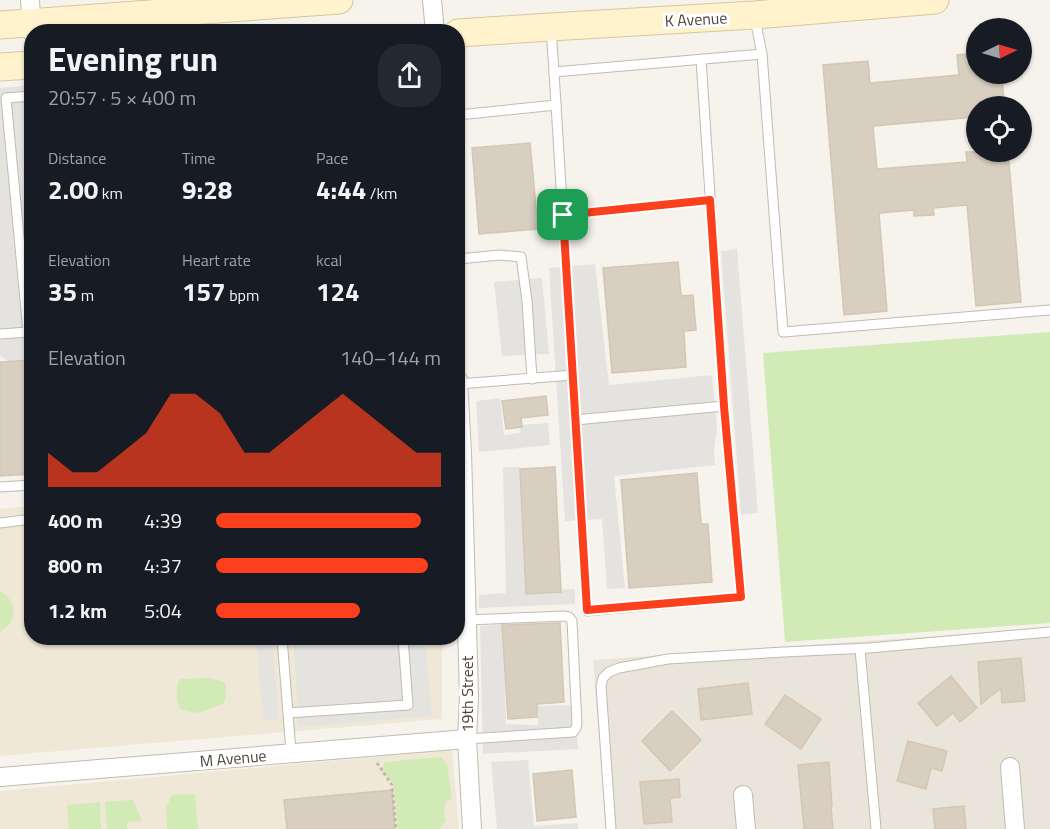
<!DOCTYPE html>
<meta charset="utf-8">
<style>
body{margin:0;font-family:"Titillium Web",sans-serif;background:#242831;color:#f1f3f6;height:100vh;display:flex;flex-direction:column;font-size:22px;white-space:nowrap}
*{box-sizing:border-box;margin:0}
p{font-size:20px;color:#9ea1a6}
.icon{flex:none;width:33px;height:33px;fill:none;stroke:currentColor;stroke-width:2;stroke-linecap:round;stroke-linejoin:round}
.map{position:relative;flex:1;overflow:hidden}
.panel{position:absolute;left:24px;top:24px;width:441px;height:621px;display:flex;flex-direction:column;background:#171b24;border-radius:24px;box-shadow:0 2px 4px #0004}
.panel>*{flex:none}
.needle{width:39px;rotate:85deg}
.fabs{position:absolute;left:966px;top:18px;display:grid;gap:12px}
.fabs a{display:grid;place-items:center;width:66px;height:66px;border-radius:50%;background:#171b24;box-shadow:0 2px 4px #0004;font-size:30px}
.pin{position:absolute;display:grid;place-items:center;width:51px;height:51px;color:#fff;margin:-26px;border-radius:12px;box-shadow:0 3px 9px #0006}
.round{display:grid;place-items:center;flex:none;width:63px;height:63px;border-radius:24px;background:#242831}
.overview{display:flex;align-items:center;justify-content:space-between;height:102px;padding:0 24px}
h1{font-size:33px;font-weight:700;line-height:45px}
.figures{display:grid;grid-template-columns:repeat(3,1fr);gap:9px;height:102px;padding:6px 24px}
.figures div{display:grid;align-content:center}
.figures b{font-size:26px;font-weight:700}
.figures small{font-size:16px;font-weight:400}
.figures p{font-size:16px}
.chart{height:168px;padding:12px 24px}
.chart p{display:flex;justify-content:space-between}
.chart svg{width:100%;height:108px;margin-top:6px;fill:#fc3f1d;opacity:.7}
ul{padding:0 24px;list-style:none;font-size:20px}
li{display:grid;grid-template-columns:96px 72px 1fr;align-items:center;height:45px}
li i{height:15px;border-radius:8px;background:#fc3f1d}
.map>svg:first-child{display:block}
</style>
<div class="map">
<svg width="1050" height="829" viewBox="0 0 1050 829">
<rect width="100%" height="100%" fill="#f6f3ec"/>
<!-- residential -->
<polygon fill="#eae5da" points="1050,628 1050,829 606,829 593,660"/>
<!-- education -->
<g fill="#efe8d6">
<polygon points="31,506 32,638 442,638 442,719 0,756 0,509"/>
<polygon points="452,750 459,829 0,829 0,791"/>
</g>
<!-- green -->
<g fill="#d2eab5">
<polygon points="1050,332 1050,623 785,642 763,353"/>
<path d="M0,591C18,601 18,622 0,632Z"/>
<path d="M207,678L223,681L226,685L225,701L222,704L198,713L181,710C176,702 175,687 180,679Z"/>
<polygon points="441,757 447,764 452,799 446,801 444,813 446,821 439,829 398,829 394,785 392,781 381,771 385,762"/>
<polygon points="195,794 198,829 167,829 166,808 172,795"/>
<polygon points="133,800 142,821 127,822 127,829 107,829 105,802"/>
<polygon points="100,802 101,829 68,829 69,828 67,805"/>
</g>
<!-- parking -->
<g fill="#e5e3e0">
<polygon points="31,85 31,361 10,363 0,355 0,88"/>
<polygon points="737,249 758,513 741,515 721,251"/>
<polygon points="595,264 609,385 712,375 717,428 714,450 715,465 614,476 625,588 607,589 602,519 565,521 549,268"/>
<polygon points="542,278 549,354 502,356 494,282"/>
<polygon points="500,398 504,435 520,433 521,425 548,423 550,445 479,452 476,401"/>
<polygon points="503,467 520,467 525,592 575,589 575,604 479,608 479,595 506,593"/>
<polygon points="504,624 506,724 538,725 537,706 575,705 578,749 483,754 480,626"/>
<polygon points="256,638 272,638 279,719 263,720"/>
<polygon points="293,638 425,638 432,716 299,727"/>
<polygon points="528,760 534,826 578,823 578,829 497,829 491,762"/>
</g>
<!-- building -->
<g fill="#d8cfc1" stroke="#d3c7b4" stroke-width="1.5">
<polygon points="976,53 976,74 1002,74 1004,106 976,106 976,117 873,126 877,169 967,162 966,152 1008,152 1021,302 976,306 967,205 933,208 934,215 914,216 914,210 879,213 887,311 844,315 823,65 868,61 870,83 959,75 957,55"/>
<polygon points="530,143 538,229 479,234 472,148"/>
<polygon points="678,262 681,296 693,295 696,330 684,331 686,367 612,373 603,268"/>
<polygon points="32,360 32,474 0,476 0,362"/>
<polygon points="546,396 548,415 521,418 522,427 506,429 502,401"/>
<polygon points="555,467 561,592 526,594 520,469"/>
<polygon points="697,473 701,524 708,524 712,582 629,588 621,480"/>
<polygon points="560,623 564,702 537,704 537,717 508,719 502,625"/>
<polygon points="1021,658 1025,701 1002,703 1001,688 981,704 978,662"/>
<polygon points="951,676 977,708 960,722 953,713 937,726 918,703"/>
<polygon points="748,683 752,714 701,720 698,689"/>
<polygon points="785,695 821,719 801,749 765,724"/>
<polygon points="672,711 701,740 670,771 642,741"/>
<polygon points="908,741 947,751 942,771 931,768 926,789 897,781"/>
<polygon points="829,762 832,806 831,806 833,829 804,829 798,765"/>
<polygon points="572,770 576,817 537,821 533,774"/>
<polygon points="679,779 680,797 670,798 672,822 644,824 640,782"/>
<polygon points="392,790 395,829 287,829 284,800"/>
<polygon points="964,806 966,829 935,829 933,809"/>
</g>
<g fill="none" stroke-linecap="round" stroke-linejoin="round">
<defs>
<g id="service">
<polyline points="755,19 762,54 783,332 1050,310"/>
<polyline points="551,29 554,72 762,54"/>
<polyline points="701,59 724,406"/>
<polyline points="554,72 587,611 741,597 724,406 575,420"/>
<polyline points="32,96 6,98 28,332 32,332"/>
<polyline points="458,115 556,105"/>
<polyline points="563,215 710,200"/>
<polyline points="458,259 500,255 521,257 527,301 532,379"/>
<polyline points="0,334 28,332"/>
<polyline points="458,384 573,375"/>
<polyline points="0,487 32,485"/>
<polyline points="0,523 32,519"/>
<polyline points="467,620 565,616 569,617 572,621 577,724 576,728 573,732 467,739"/>
<polyline points="282,638 288,713 408,705 403,638"/>
<polyline points="860,649 876,829"/>
<polyline points="288,713 291,753"/>
<polyline points="611,829 601,686 603,678 609,672 619,668 668,659 784,652 869,648 1050,632"/>
</g>
<g id="minor">
<polyline points="30,0 32,32"/>
<polyline points="432,0 435,32"/>
<polyline points="458,380 462,453 469,696 467,739 472,829"/>
<polyline points="1010,767 1015,829"/>
<polyline points="0,777 467,739"/>
<polyline points="743,795 746,829"/>
</g>
<g id="secondary">
<polyline points="0,25 339,0"/>
<polyline points="458,33 550,27 754,15 935,0"/>
<polyline points="0,67 32,65"/>
</g>
</defs>
<!-- service casing -->
<use href="#service" stroke="#c2bbae" stroke-width="11"/>
<!-- minor casing -->
<use href="#minor" stroke="#c2bbae" stroke-width="20"/>
<!-- secondary casing -->
<use href="#secondary" stroke="#d6c79b" stroke-width="29"/>
<!-- path -->
<polyline stroke="#c4b79f" stroke-width="3" stroke-dasharray="3 3" stroke-linecap="butt" points="377,763 392,785 396,829"/>
<!-- service -->
<use href="#service" stroke="#fff" stroke-width="9"/>
<!-- minor -->
<use href="#minor" stroke="#fff" stroke-width="18"/>
<!-- secondary -->
<use href="#secondary" stroke="#fff3cd" stroke-width="27"/>
</g>
<g fill="none" stroke-linecap="round" stroke-linejoin="round">
<defs>
<polygon id="route" points="710,200 724,406 741,597 587,610 563,215"/>
</defs>
<!-- route casing -->
<use href="#route" stroke="#fff" stroke-width="12"/>
<!-- route -->
<use href="#route" stroke="#fc3f1d" stroke-width="8"/>
</g>
<g text-anchor="middle" dominant-baseline="central" stroke-width="6" stroke-linejoin="round" paint-order="stroke">
<!-- street labels -->
<g font-size="16" fill="#4b4439" stroke="#fff">
<text transform="translate(696 19) rotate(-3)">K Avenue</text>
<text transform="translate(467 694) rotate(-90)">19th Street</text>
<text transform="translate(233 758) rotate(-5)">M Avenue</text>
</g>
</g>
</svg>
<div class="fabs">
<a><svg class="needle" viewBox="-14 -14 28 28"><path d="M0-13l5 13h-10z" fill="#e53935"/><path d="M0 13l5-13h-10z" fill="#9ea1a6"/></svg></a>
<a><svg class="icon" aria-label="locate" viewBox="0 0 24 24"><circle cx="12" cy="12" r="6"/><path d="M12 2v4M12 18v4M2 12h4M18 12h4"/></svg></a>
</div>
<div class="pin" style="left:563px;top:215px;background:#1e9e55"><svg class="icon" aria-label="arrive" viewBox="0 0 24 24"><path d="M6 21V4h12l-3 4 3 4H6"/></svg></div>
<section class="panel">
<div class="overview"><div><h1>Evening run</h1><p>20:57 · 5 × 400 m</p></div><a class="round"><svg class="icon" aria-label="share" viewBox="0 0 24 24"><path d="M12 15V3M7 8l5-5 5 5M5 13v7h14v-7"/></svg></a></div>
<div class="figures">
<div><p>Distance</p><b>2.00<small> km</small></b></div>
<div><p>Time</p><b>9:28</b></div>
<div><p>Pace</p><b>4:44<small> /km</small></b></div>
</div>
<div class="figures">
<div><p>Elevation</p><b>35<small> m</small></b></div>
<div><p>Heart rate</p><b>157<small> bpm</small></b></div>
<div><p>kcal</p><b>124</b></div>
</div>
<div class="chart"><p><span>Elevation</span>140–144 m</p>
<svg viewBox="0 0 160 44" preserveAspectRatio="none"><path d="M0 44V30L10 38L20 38L30 30L40 22L50 6L60 6L70 14L80 30L90 30L100 22L110 14L120 6L130 14L140 22L150 30L160 30V44z"/></svg>
</div>
<ul>
<li><b>400 m</b>4:39<i style="width:91%"></i></li>
<li><b>800 m</b>4:37<i style="width:94%"></i></li>
<li><b>1.2 km</b>5:04<i style="width:64%"></i></li>
</ul>
</section>
</div>
